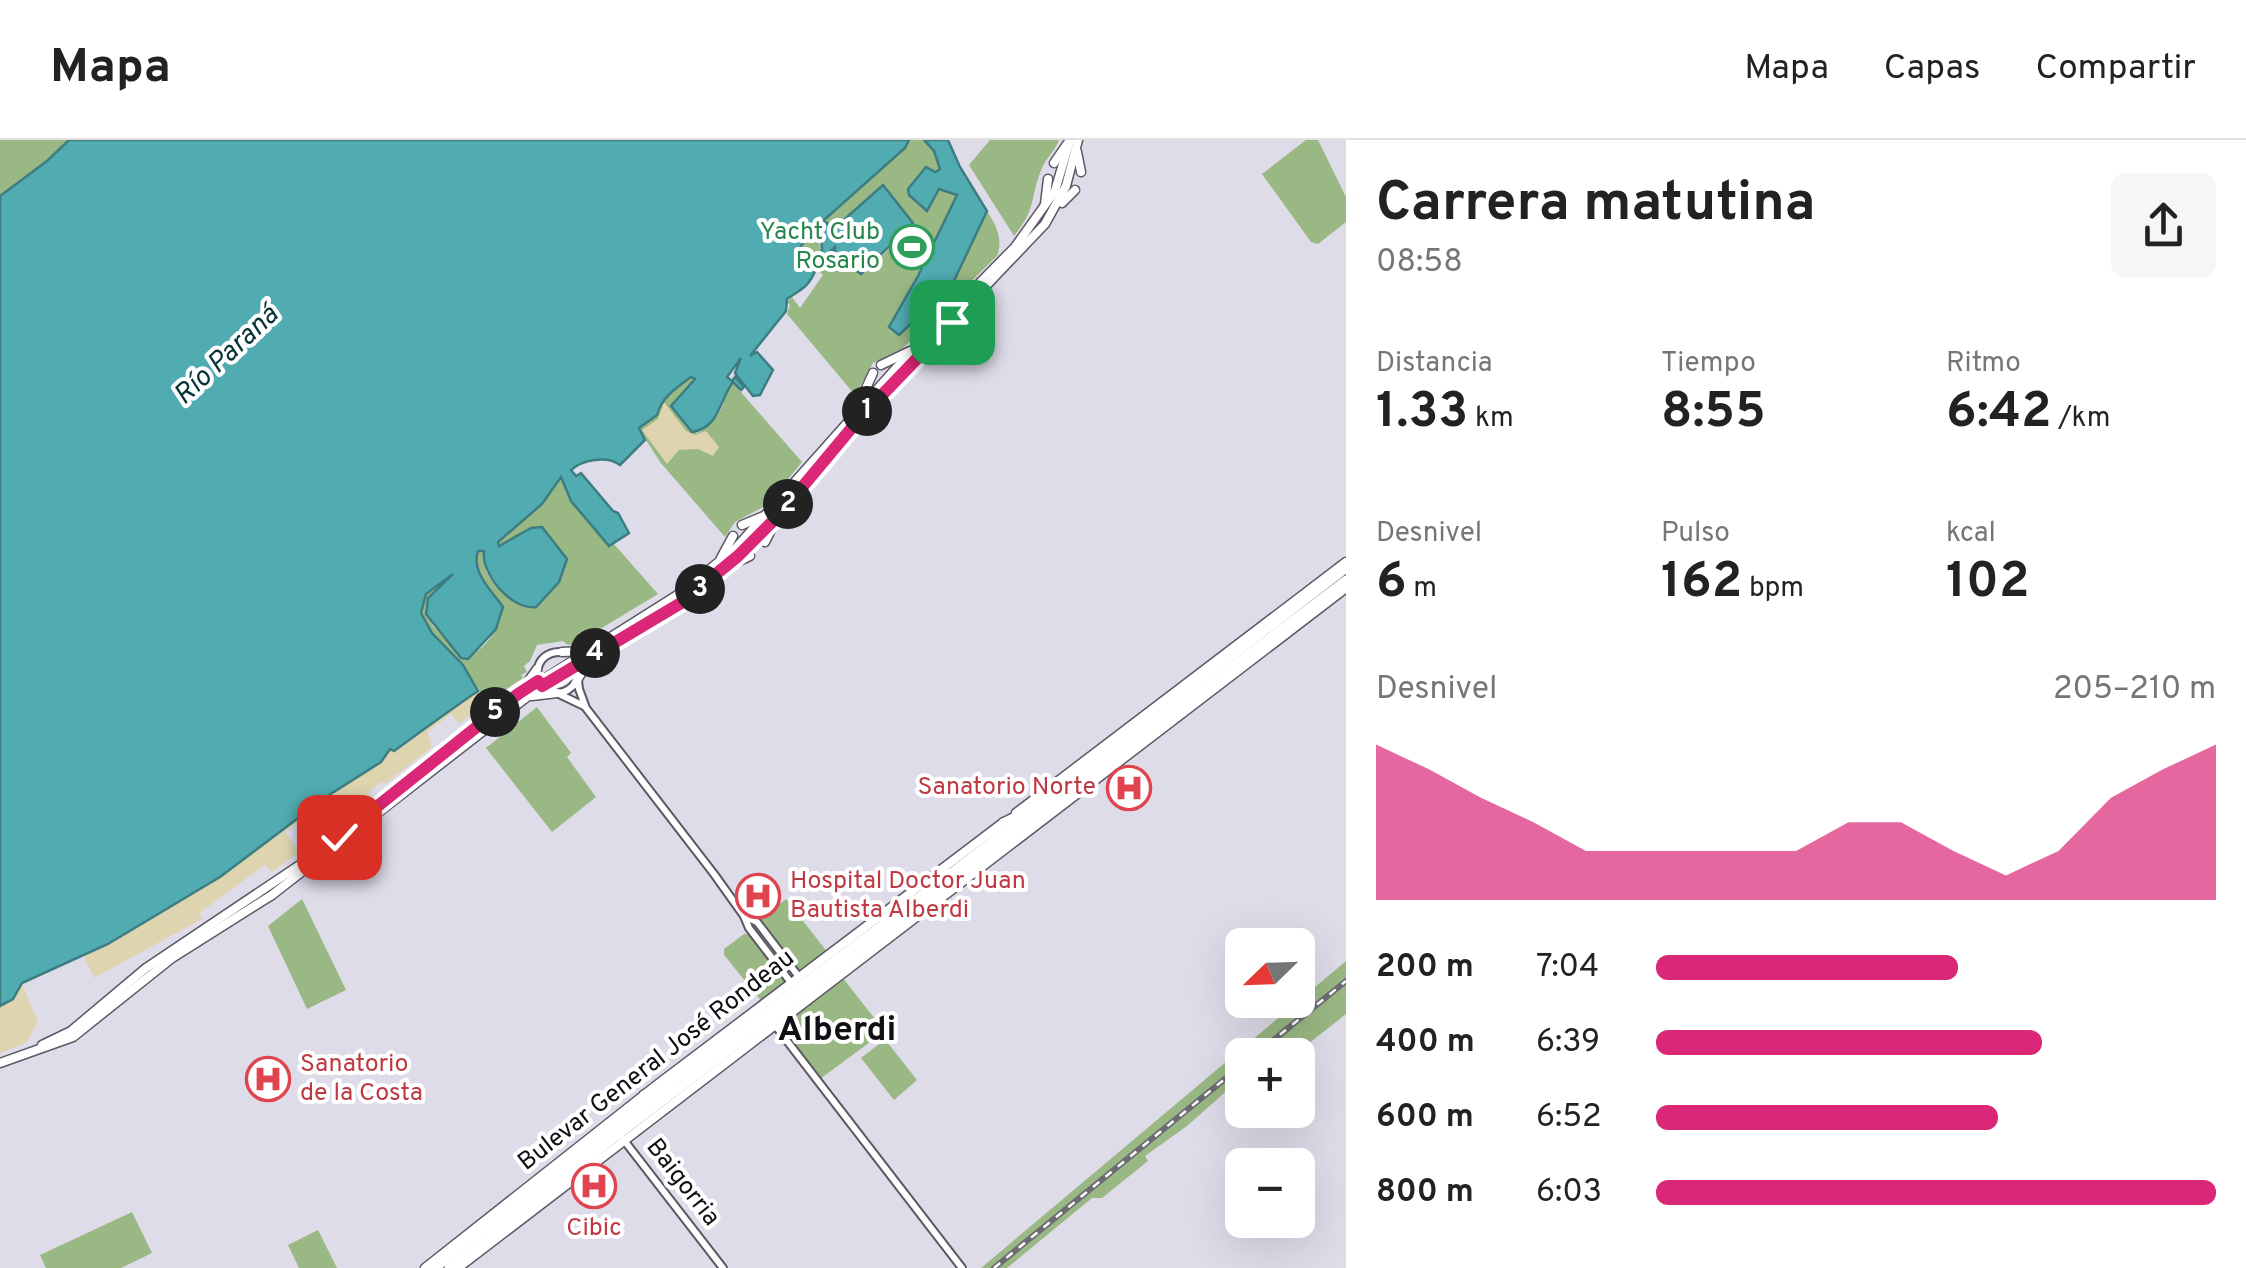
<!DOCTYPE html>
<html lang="es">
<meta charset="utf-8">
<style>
body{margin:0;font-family:Overpass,sans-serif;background:#f6f6f6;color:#222;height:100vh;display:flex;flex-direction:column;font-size:38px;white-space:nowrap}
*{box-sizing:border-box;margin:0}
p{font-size:32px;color:#767676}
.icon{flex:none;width:55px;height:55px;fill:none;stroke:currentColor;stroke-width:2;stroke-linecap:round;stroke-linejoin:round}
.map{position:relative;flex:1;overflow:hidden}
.details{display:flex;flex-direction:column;background:#fff;width:900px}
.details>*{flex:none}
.needle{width:65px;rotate:247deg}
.tools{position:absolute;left:1225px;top:788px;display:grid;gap:20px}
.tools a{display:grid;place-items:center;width:90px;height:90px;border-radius:15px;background:#fff;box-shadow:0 10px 40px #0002;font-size:50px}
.pin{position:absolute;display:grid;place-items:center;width:85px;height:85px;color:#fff;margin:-42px;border-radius:20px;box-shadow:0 5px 15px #0006}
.km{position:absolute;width:50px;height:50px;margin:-25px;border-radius:50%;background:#222;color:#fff;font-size:28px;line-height:50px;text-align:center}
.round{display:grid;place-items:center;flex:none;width:105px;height:105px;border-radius:15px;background:#f6f6f6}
.head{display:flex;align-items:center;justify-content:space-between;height:170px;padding:0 30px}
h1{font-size:55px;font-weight:700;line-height:75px}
.metrics{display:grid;grid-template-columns:repeat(3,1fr);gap:15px;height:170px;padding:10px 30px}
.metrics div{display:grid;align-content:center}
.metrics b{font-size:50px;font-weight:700}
.metrics small{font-size:28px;font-weight:400}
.metrics p{font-size:28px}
.chart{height:280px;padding:20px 30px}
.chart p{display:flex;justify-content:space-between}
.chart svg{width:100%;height:180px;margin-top:10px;fill:#db2777;opacity:.7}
ul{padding:0 30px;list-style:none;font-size:32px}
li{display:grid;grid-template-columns:160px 120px 1fr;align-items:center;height:75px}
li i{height:25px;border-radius:12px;background:#db2777}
header{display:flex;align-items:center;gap:60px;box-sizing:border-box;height:140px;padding:0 50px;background:#fff;border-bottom:2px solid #e0e0e0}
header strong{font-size:48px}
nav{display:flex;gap:55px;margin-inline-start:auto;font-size:35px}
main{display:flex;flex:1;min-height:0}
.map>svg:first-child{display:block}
</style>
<header>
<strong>Mapa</strong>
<nav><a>Mapa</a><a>Capas</a><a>Compartir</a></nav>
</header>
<main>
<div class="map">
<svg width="1346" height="1128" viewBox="0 0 1346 1128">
<rect width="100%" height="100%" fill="#dfdcea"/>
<!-- green -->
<g fill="#9ab883">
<polygon points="0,0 69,0 47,21 0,56"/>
<path d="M909,0H924L934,11L941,29L935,32L928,27L909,55L926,70L939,49L957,55L918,136L889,187L899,195L952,145L987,71C997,87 1003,99 997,116L903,208L873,223L855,255L787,174L790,165L787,162L792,157L800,168L823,135L802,116L803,99L812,90L819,89L820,109L830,117L829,113L835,107L866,132L911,87L830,86L824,79L905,8Z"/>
<path d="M990,0H1059C1055,11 1046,18 1042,28C1029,59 1038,66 1014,96L969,25Z"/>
<polygon points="1306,0 1318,0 1346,57 1346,82 1318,104 1311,102 1262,34"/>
<path d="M694,236L693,243L671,266L686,286L697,293C711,286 727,268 724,254L733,243L802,322L767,365L735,382L725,397L660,322L639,289L669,254Z"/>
<path d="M561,336L571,361L609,405L613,403L658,454L577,503L568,505L563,501L537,505L530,521L524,526L527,532L521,535L523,538L487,562C477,550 470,535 461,523C445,504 406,479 428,452C435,444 444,437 453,434L428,458L425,469L433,486L465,520C484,509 501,490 503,467C491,450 472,433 478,411L484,410C485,416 484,422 485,428C490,445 518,470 536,467L559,442L567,419L542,387L527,390L501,406L497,402L542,364Z"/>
<polygon points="1346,422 1346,448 843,838 882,888 881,894 820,939 781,887 781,882 458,1128 425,1128 763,863 724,815 724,809 744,794 750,794 786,840 798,837 757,782 786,759 828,813"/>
<polygon points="537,567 571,613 567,617 596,657 552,692 486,608"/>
<polygon points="302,759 346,850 307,869 268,786"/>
<polygon points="1346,821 1346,874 1294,915 1242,915 1242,942 1232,946 1187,986 1145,1016 1148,1021 1102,1058 1092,1058 1007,1128 981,1128"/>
<polygon points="883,901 887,902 917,940 894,960 861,918"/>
<polygon points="132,1072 152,1113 121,1128 46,1128 40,1115"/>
<polygon points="318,1090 337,1128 299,1128 288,1105"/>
</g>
<!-- sand -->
<g fill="#ded5b0">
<polygon points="664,262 686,291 695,295 706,291 719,307 713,316 698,309 679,310 667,324 642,290 658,279"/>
<polygon points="463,525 487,562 459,584 451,574 427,592 432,607 385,644 381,642 368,653 371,657 333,687 317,668 285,692 299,712 272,732 265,725 199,773 202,779 94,838 84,816 65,824"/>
<polygon points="59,827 22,844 38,882 26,903 0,913 0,866 13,859 18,834"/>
</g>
<!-- water -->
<g fill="#50acb1" stroke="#3d7d82" stroke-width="2.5">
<path d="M69,0H909L905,8L824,80L830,86H837L883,45L913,83L861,134L835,115V107L829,113L834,125L826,124C818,113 825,101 819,90H812L801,106L802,116L815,131C808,148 801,149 787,159L786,171L750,216L757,212L773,230L760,255L753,256L735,233L741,218L727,237L732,241L735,237L744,247L741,250L733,242C720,258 720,288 692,292L671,266L695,239L691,237C676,248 662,257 657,275L639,288L645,300L620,325C607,315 582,320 571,330L576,336L581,333L613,371L618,373L629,393L609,406L571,361L561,337L542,364L498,402L499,406L531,388L542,387L567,419L559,442L536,467C511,470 481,434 484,411H478C471,432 491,450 503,467L496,489L468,519L461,518L426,474L428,458L453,434L426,454L421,473L432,493L463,525L478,551C450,570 423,590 394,611L390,609L381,622L326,657L220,737L108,804L22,843L13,859L0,866V56L47,21Z"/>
<polygon points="924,0 948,0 960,27 987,71 952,145 899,195 889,187 918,136 957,55 939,49 927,71 909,55 908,49 926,27 935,32 940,29 934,11"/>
</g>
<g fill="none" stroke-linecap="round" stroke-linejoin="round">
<defs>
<g id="tertiary">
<polyline points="576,523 579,549 586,568 714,734 744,776 749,788 792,844"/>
<path d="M537,533C538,519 548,511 562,512"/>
<path d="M541,544C552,556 566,556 576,542"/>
<polyline points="559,554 584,566"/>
<polyline points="744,776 757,782 799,837"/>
<polyline points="774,884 962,1128"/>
<polyline points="623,999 723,1128"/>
</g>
<g id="secondary">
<polyline points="1077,12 1081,32"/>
<polyline points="1054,23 1067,4"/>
<polyline points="1062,63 1075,50"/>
<polyline points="1045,64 1048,39"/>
<polyline points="881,225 910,211"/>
<polyline points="854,274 873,233"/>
<polyline points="742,385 766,375"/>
<polyline points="765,402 774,384"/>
<polyline points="721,418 733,396"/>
<polyline points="731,425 750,416"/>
<polyline points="562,512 583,511"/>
<polyline points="575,544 589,520"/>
<polyline points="522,550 537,529"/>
<polyline points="532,556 557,553"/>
<polyline points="1016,673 1346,422"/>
<polyline points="42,905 71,891 146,828 310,718 519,555 676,456 735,409 898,226 1015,107 1055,51 1070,0"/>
<polyline points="0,923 73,897 172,818 272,755 527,557 696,452 740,414 778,376 860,278 1045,84 1066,46 1078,0"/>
<polyline points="425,1128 658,944 1004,682"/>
<polyline points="458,1128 1346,448"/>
</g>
<g id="primary">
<polyline points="1003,683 1021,674"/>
<polyline points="924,740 948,733"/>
<polyline points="644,955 660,947"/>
<polyline points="435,1128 676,940 955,730 1346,428"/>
<polyline points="449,1128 619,994 1346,440"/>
</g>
</defs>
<!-- tertiary casing -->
<use href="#tertiary" stroke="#5a5864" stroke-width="10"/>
<!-- secondary casing -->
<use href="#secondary" stroke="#5a5864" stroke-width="11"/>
<!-- primary casing -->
<use href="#primary" stroke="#5a5864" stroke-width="12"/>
<!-- tertiary -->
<use href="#tertiary" stroke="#fff" stroke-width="6"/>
<!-- secondary -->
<use href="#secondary" stroke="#fff" stroke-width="8"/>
<!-- primary -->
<use href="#primary" stroke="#fff" stroke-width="9"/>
<defs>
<g id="rail">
<polyline points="1255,915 1346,841"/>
<polyline points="994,1128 1242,925"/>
</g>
</defs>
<!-- rail casing -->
<use href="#rail" stroke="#6c6a73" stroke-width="6"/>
<!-- rail -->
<use href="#rail" stroke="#fff" stroke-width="2.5" stroke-dasharray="8" stroke-linecap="butt"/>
</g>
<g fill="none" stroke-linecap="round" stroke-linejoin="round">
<defs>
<polyline id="route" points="339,697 518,554 538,541 542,546 681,463 738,416 778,376 860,278 952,182"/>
</defs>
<!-- route casing -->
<use href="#route" stroke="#fff" stroke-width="20"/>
<!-- route -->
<use href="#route" stroke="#db2777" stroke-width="12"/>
</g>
<!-- icons -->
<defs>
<symbol id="stadium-ring" viewBox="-11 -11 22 22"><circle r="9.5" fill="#fff" stroke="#2e9e5b" stroke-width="1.5"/><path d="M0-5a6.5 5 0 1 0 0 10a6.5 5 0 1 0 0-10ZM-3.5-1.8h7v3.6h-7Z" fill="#2e9e5b"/></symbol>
<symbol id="hospital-ring" viewBox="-11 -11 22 22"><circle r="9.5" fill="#fff" stroke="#e0444e" stroke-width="1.5"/><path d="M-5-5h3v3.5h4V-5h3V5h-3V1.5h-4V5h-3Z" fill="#e0444e"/></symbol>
</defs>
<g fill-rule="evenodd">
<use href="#stadium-ring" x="887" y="82" width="50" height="50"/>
<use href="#hospital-ring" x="1104" y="623" width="50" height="50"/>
<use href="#hospital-ring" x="733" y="731" width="50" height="50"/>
<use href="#hospital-ring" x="243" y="914" width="50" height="50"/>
<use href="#hospital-ring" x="569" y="1021" width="50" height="50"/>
</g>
<g text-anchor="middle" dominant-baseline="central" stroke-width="8" stroke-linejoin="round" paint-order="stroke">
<!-- leisure labels -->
<g font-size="25" fill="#27864d" stroke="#fff" text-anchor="end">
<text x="880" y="93">Yacht Club<tspan x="880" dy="29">Rosario</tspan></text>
</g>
<!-- health labels -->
<g font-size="25" fill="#be3a42" stroke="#fff" text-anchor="start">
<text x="1096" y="648" text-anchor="end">Sanatorio Norte</text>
<text x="790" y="742">Hospital Doctor Juan<tspan x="790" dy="29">Bautista Alberdi</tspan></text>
<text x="300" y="925">Sanatorio<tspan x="300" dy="29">de la Costa</tspan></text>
<text x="594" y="1089" text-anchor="middle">Cibic</text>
</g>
<!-- street labels -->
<g font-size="25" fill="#111015" stroke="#fff">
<text transform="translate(657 921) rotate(-38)">Bulevar General José Rondeau</text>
<text transform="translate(682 1043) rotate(52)">Baigorria</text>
</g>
<!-- water labels -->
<g font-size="28" font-style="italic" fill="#053336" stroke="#fff">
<text transform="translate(227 216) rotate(-43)">Río Paraná</text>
</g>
<!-- district labels -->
<g font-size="35" font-weight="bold" fill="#111015" stroke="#fff">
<text x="837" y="891">Alberdi</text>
</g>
</g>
</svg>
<div class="tools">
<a><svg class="needle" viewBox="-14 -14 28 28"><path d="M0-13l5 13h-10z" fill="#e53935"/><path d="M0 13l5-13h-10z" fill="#767676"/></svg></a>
<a>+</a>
<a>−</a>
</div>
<div class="pin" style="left:952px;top:182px;background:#1e9e55"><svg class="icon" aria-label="arrive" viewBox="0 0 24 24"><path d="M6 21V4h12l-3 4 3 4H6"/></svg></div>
<div class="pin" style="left:339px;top:697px;background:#d93025"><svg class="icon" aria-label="check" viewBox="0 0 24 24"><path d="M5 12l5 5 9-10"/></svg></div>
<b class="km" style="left:867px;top:271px">1</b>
<b class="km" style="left:788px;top:364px">2</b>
<b class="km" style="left:700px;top:449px">3</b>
<b class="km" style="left:595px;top:513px">4</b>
<b class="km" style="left:495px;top:572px">5</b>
</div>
<section class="details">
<div class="head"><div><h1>Carrera matutina</h1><p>08:58</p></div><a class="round"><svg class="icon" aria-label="share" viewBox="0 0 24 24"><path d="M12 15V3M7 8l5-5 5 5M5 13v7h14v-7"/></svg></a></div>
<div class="metrics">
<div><p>Distancia</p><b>1.33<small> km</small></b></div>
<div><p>Tiempo</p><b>8:55</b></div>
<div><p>Ritmo</p><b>6:42<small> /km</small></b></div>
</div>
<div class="metrics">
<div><p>Desnivel</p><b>6<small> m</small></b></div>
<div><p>Pulso</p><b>162<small> bpm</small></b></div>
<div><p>kcal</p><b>102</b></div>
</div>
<div class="chart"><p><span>Desnivel</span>205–210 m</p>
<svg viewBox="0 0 160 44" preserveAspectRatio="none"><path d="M0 44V6L10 12L20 19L30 25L40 32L50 32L60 32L70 32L80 32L90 25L100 25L110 32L120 38L130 32L140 19L150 12L160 6V44z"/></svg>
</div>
<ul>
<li><b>200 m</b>7:04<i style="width:54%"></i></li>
<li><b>400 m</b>6:39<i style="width:69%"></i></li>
<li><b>600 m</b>6:52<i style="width:61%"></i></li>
<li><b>800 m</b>6:03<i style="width:100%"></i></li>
</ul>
</section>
</main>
